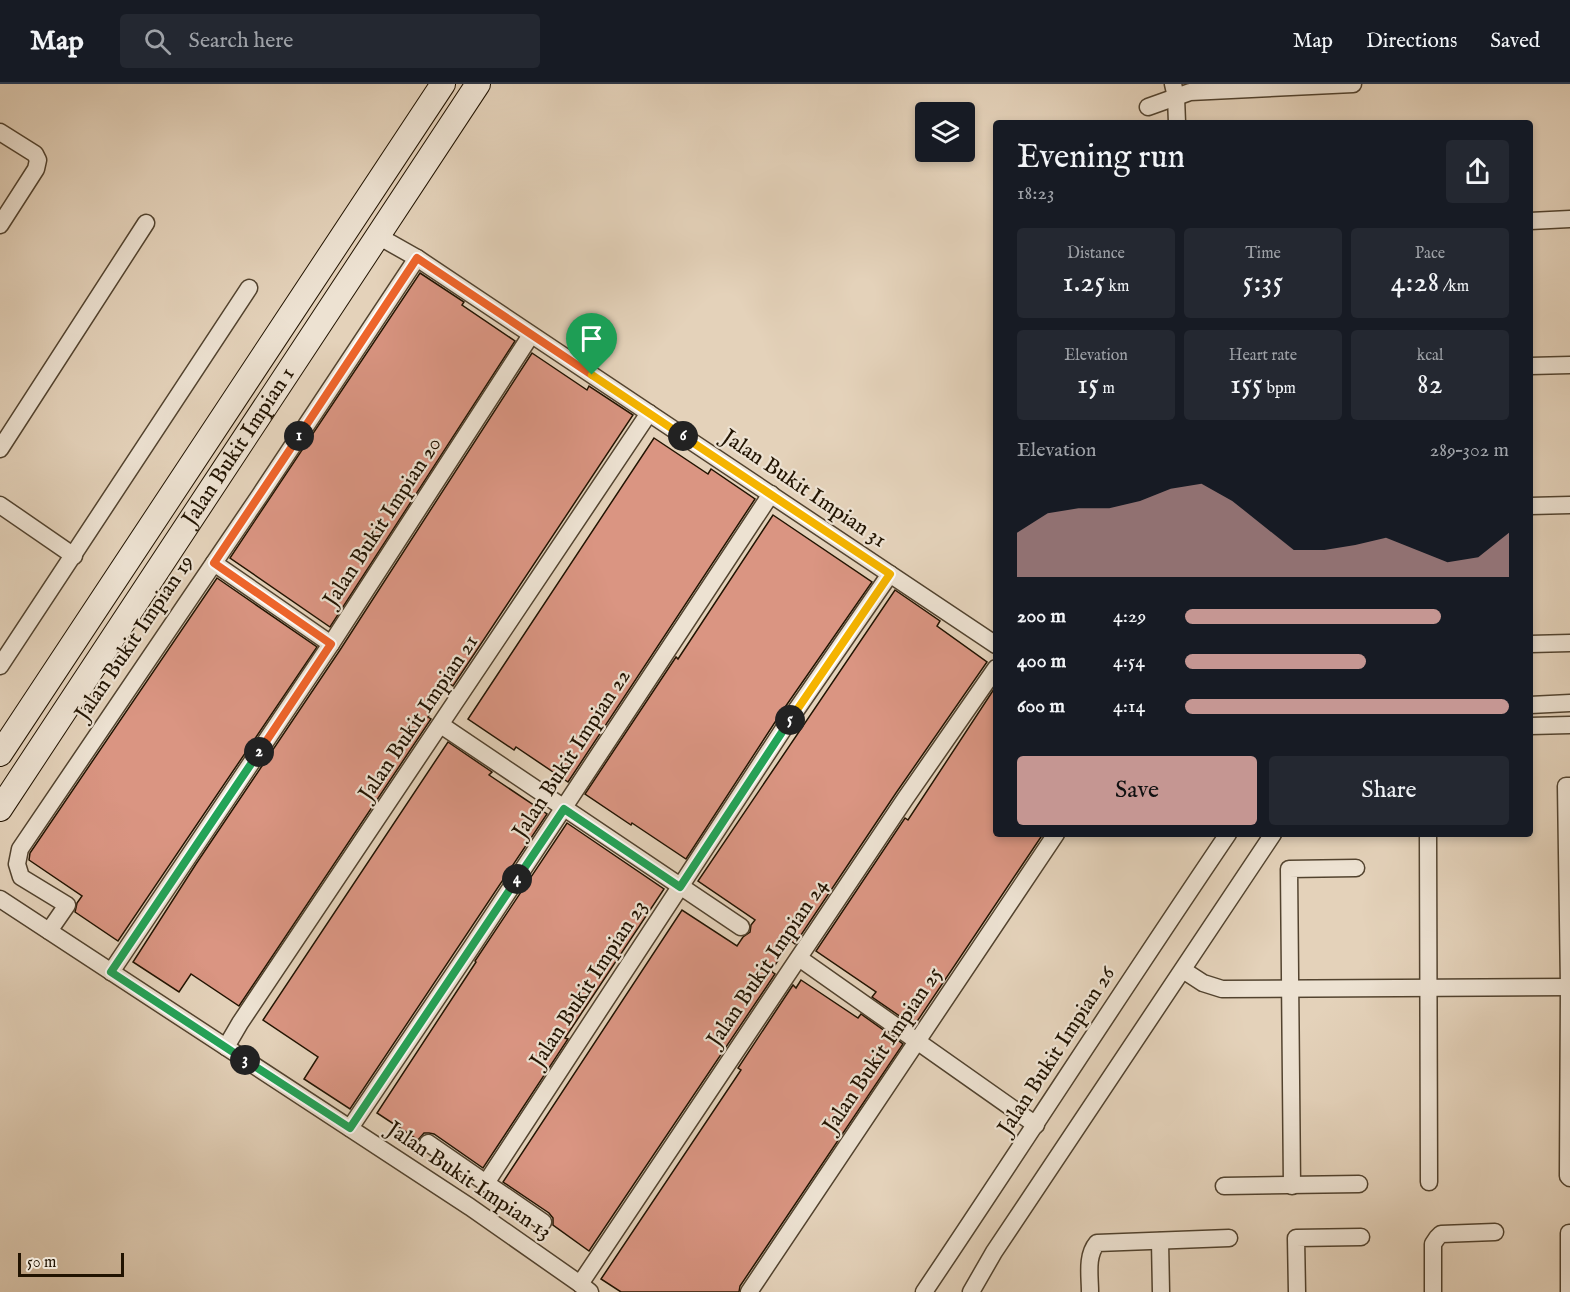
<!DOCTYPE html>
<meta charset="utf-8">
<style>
body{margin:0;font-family:"IM FELL English",serif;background:#242831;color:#f1f3f6;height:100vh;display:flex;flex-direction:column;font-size:22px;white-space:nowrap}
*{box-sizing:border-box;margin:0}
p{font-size:20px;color:#9ea1a6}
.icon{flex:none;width:33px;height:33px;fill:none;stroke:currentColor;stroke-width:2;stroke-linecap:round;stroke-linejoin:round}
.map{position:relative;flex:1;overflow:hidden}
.side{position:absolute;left:993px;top:36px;width:540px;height:717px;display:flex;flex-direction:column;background:#171b24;border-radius:6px;box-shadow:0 3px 9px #0003}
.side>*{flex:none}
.fabs{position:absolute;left:915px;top:18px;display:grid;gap:12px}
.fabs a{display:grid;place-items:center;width:60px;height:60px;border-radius:6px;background:#171b24;box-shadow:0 3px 9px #0003;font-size:30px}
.scale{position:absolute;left:18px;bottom:15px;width:106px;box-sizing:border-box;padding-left:6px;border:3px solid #211301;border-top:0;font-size:16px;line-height:21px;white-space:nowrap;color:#211301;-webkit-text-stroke:4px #ede2d2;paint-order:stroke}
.pin{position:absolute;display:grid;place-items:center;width:51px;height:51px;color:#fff;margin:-62px -26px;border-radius:50% 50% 50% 0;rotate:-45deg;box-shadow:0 0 6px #0007}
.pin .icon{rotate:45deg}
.km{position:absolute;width:30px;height:30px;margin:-15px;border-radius:50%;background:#222;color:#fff;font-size:16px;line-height:30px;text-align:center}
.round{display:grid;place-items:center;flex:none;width:63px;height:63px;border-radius:6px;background:#242831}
.summary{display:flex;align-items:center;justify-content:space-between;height:102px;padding:0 24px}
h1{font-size:33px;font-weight:600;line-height:45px}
.metrics{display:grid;grid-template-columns:repeat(3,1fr);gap:9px;height:102px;padding:6px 24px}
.metrics div{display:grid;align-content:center;border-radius:6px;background:#242831;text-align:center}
.metrics b{font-size:30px;font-weight:600}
.metrics small{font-size:16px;font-weight:400}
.metrics p{font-size:16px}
.chart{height:168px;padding:12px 24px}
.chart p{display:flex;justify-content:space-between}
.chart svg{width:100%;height:108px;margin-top:6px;fill:#c59692;opacity:.7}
.primary-button{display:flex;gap:12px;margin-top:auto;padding:12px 24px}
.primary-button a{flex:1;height:69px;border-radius:6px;background:#c59692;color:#111;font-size:24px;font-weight:600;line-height:69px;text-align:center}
.primary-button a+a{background:#242831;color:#f1f3f6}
ul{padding:0 24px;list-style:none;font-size:20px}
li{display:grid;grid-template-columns:96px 72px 1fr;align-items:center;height:45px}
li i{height:15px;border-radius:8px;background:#c59692}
header{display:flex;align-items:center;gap:36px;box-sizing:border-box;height:84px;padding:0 30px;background:#171b24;border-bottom:2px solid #363941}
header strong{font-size:28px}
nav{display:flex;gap:33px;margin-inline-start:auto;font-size:21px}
.search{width:420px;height:54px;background:#242831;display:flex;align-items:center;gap:15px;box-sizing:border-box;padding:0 21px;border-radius:6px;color:#9ea1a6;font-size:22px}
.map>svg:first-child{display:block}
</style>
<header>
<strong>Map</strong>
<div class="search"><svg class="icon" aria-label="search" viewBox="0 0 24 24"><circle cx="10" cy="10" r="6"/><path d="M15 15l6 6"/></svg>Search here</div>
<nav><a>Map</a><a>Directions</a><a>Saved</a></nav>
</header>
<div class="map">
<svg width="1570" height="1208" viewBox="0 0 1570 1208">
<rect width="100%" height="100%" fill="#e4d2ba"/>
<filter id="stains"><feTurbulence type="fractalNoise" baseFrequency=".00333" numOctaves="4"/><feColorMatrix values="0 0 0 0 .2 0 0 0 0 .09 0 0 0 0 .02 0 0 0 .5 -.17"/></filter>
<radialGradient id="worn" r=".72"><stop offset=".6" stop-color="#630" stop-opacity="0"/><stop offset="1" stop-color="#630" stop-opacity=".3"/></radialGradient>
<!-- building -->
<g fill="#da9582" stroke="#211301" stroke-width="1.5">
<polygon points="420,189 464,218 462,221 515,257 330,543 230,474"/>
<polygon points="532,269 587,306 589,302 633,331 453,602 449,599 428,633 431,635 239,922 191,890 179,908 133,878 196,780 340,566"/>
<polygon points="654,354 708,390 711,385 755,415 568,698 516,663 514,666 468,635"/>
<polygon points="773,431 872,498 781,629 686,775 632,739 631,741 585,710 676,573 678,575"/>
<polygon points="217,494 317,563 118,857 75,828 77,819 82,812 29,776 30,769"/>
<polygon points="895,506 940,537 937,542 987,578 896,709 795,860 791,857 771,887 775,890 589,1167 553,1141 553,1134 549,1129 503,1098 682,826 737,862 743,853 750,848 751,841 755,836 698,797"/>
<polygon points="996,602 996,750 1043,750 914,942 872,913 876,908 816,867 905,734 908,736"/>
<polygon points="448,658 492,688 489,691 547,730 350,1025 304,995 318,973 263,936"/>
<polygon points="567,739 664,805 565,954 568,955 483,1084 434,1050 429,1049 424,1049 418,1056 377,1029 476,878 475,877"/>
<polygon points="801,896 858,934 861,930 903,960 740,1202 739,1208 621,1208 601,1195 741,986 738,984 793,901 796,904"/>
</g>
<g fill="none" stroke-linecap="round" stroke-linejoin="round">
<defs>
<g id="street">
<polyline points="1173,0 1176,13 1177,39"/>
<polyline points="1148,23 1190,8 1353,0"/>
<polyline points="0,48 35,70 38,76 36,85 0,141"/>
<polyline points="1530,137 1570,135"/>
<polyline points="378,152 417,174"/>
<polyline points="1530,282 1570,281"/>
<polyline points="0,365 146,139"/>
<polyline points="0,421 74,472"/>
<polyline points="1530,422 1570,421"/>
<polyline points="214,479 331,560"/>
<polyline points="1530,560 1570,559"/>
<polyline points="0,582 249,204"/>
<polyline points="1530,621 1570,619"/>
<polyline points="441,641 741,843"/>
<polyline points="1530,642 1570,641"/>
<polyline points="1570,702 1566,702 1569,903 1568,1092 1570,1094"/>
<polyline points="1428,750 1429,1098"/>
<polyline points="0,815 470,1123 580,1200 590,1208"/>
<polyline points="49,847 67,821 21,793 17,780 20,765 260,411 417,174 996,561"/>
<polyline points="799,874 1036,1041"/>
<polyline points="1183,886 1203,899 1222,905 1570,903"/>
<polyline points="111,888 331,560 531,251"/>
<polyline points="226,963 240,939 649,329"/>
<polyline points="350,1044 471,864 771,410"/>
<polyline points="428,1059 486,1099"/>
<polyline points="1224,1102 1359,1100"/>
<polyline points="1292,1102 1289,785 1356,784"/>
<polyline points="543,1138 486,1099 790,635 890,490"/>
<polyline points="1160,1157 1161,1208"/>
<polyline points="580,1200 905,715 996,584"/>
<polyline points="749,1208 1056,750"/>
<path d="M924,1208C1026,1056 1125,902 1228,750"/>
<polyline points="971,1208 994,1168 1273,750"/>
<path d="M1090,1208C1090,1192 1086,1172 1097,1159L1229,1154"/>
<polyline points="1297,1208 1296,1154 1361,1153"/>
<polyline points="1433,1208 1433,1160 1437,1154 1441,1150 1495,1148"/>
<polyline points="1569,1208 1569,1149 1570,1149"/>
</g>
<g id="secondary">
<polyline points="0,670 443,0"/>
<path id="s1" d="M0,725L478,0"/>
</g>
</defs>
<!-- street casing -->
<use href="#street" stroke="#52432f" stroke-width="19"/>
<!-- secondary casing -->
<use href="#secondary" stroke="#211301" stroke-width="26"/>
<!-- street -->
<use href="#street" stroke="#ede2d2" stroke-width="16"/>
<!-- secondary -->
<use href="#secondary" stroke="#ede2d2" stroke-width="24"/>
</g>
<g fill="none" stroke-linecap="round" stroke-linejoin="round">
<defs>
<polyline id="split-1" points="299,352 417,174 592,291"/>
<polyline id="split-2" points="259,668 331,560 214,479 299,352"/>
<polyline id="split-3" points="245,976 111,888 259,668"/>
<polyline id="split-4" points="245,976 350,1044 517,795"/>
<polyline id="split-5" points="517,795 564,725 680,803 790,636"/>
<polyline id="split-6" points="683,352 890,490 790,636"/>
<polyline id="split-7" points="592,291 683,352"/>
</defs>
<!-- split-1 casing -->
<use href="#split-1" stroke="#fff" stroke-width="12"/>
<!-- split-2 casing -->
<use href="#split-2" stroke="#fff" stroke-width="12"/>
<!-- split-3 casing -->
<use href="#split-3" stroke="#fff" stroke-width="12"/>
<!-- split-4 casing -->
<use href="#split-4" stroke="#fff" stroke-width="12"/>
<!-- split-5 casing -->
<use href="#split-5" stroke="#fff" stroke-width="12"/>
<!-- split-6 casing -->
<use href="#split-6" stroke="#fff" stroke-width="12"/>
<!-- split-7 casing -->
<use href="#split-7" stroke="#fff" stroke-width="12"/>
<!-- split-1 -->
<use href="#split-1" stroke="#f0652b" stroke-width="8"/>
<!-- split-2 -->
<use href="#split-2" stroke="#f0652b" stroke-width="8"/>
<!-- split-3 -->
<use href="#split-3" stroke="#22a559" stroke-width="8"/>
<!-- split-4 -->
<use href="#split-4" stroke="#22a559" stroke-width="8"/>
<!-- split-5 -->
<use href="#split-5" stroke="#22a559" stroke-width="8"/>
<!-- split-6 -->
<use href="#split-6" stroke="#f5b400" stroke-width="8"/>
<!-- split-7 -->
<use href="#split-7" stroke="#f5b400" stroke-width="8"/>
</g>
<g text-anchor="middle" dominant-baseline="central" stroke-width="4.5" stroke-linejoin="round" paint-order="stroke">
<!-- street labels -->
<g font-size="22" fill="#211301" stroke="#ede2d2">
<text stroke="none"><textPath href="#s1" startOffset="434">Jalan Bukit Impian 1</textPath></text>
<text transform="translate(804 405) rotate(34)">Jalan Bukit Impian 31</text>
<text transform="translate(383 438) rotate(-57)">Jalan Bukit Impian 20</text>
<text transform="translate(135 554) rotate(-56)">Jalan Bukit Impian 19</text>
<text transform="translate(419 634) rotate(-56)">Jalan Bukit Impian 21</text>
<text transform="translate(572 670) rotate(-57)">Jalan Bukit Impian 22</text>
<text transform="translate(768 879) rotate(-56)">Jalan Bukit Impian 24</text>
<text transform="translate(589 900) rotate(-57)">Jalan Bukit Impian 23</text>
<text transform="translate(883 966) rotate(-56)">Jalan Bukit Impian 25</text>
<text transform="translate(1057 967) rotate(-57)">Jalan Bukit Impian 26</text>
<text transform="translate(469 1097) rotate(34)">Jalan Bukit Impian 13</text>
</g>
</g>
<rect width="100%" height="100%" filter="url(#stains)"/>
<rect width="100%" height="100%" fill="url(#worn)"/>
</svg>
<div class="fabs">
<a><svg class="icon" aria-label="layers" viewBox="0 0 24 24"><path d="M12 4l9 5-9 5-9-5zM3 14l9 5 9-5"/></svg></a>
</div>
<div class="scale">50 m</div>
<div class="pin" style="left:592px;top:291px;background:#1e9e55"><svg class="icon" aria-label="arrive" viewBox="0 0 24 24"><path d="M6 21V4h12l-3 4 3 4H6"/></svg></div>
<b class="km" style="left:299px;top:352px">1</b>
<b class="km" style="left:259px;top:668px">2</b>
<b class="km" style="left:245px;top:976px">3</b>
<b class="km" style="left:517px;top:795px">4</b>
<b class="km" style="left:790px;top:636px">5</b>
<b class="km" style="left:683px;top:352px">6</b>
<section class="side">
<div class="summary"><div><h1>Evening run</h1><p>18:23</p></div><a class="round"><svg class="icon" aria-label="share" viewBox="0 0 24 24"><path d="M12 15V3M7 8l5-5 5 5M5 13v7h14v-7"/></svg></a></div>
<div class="metrics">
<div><p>Distance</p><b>1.25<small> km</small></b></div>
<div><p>Time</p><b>5:35</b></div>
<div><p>Pace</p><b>4:28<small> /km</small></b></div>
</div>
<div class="metrics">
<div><p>Elevation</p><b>15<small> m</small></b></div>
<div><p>Heart rate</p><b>155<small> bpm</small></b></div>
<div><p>kcal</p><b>82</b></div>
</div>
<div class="chart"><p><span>Elevation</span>289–302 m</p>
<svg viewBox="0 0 160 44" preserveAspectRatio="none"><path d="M0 44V26L10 18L20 16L30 16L40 13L50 8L60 6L70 13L80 23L90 33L100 33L110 31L120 28L130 33L140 38L150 36L160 26V44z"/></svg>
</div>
<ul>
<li><b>200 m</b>4:29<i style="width:79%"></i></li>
<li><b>400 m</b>4:54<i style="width:56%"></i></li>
<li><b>600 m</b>4:14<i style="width:100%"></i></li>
</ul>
<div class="primary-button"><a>Save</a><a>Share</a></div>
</section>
</div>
